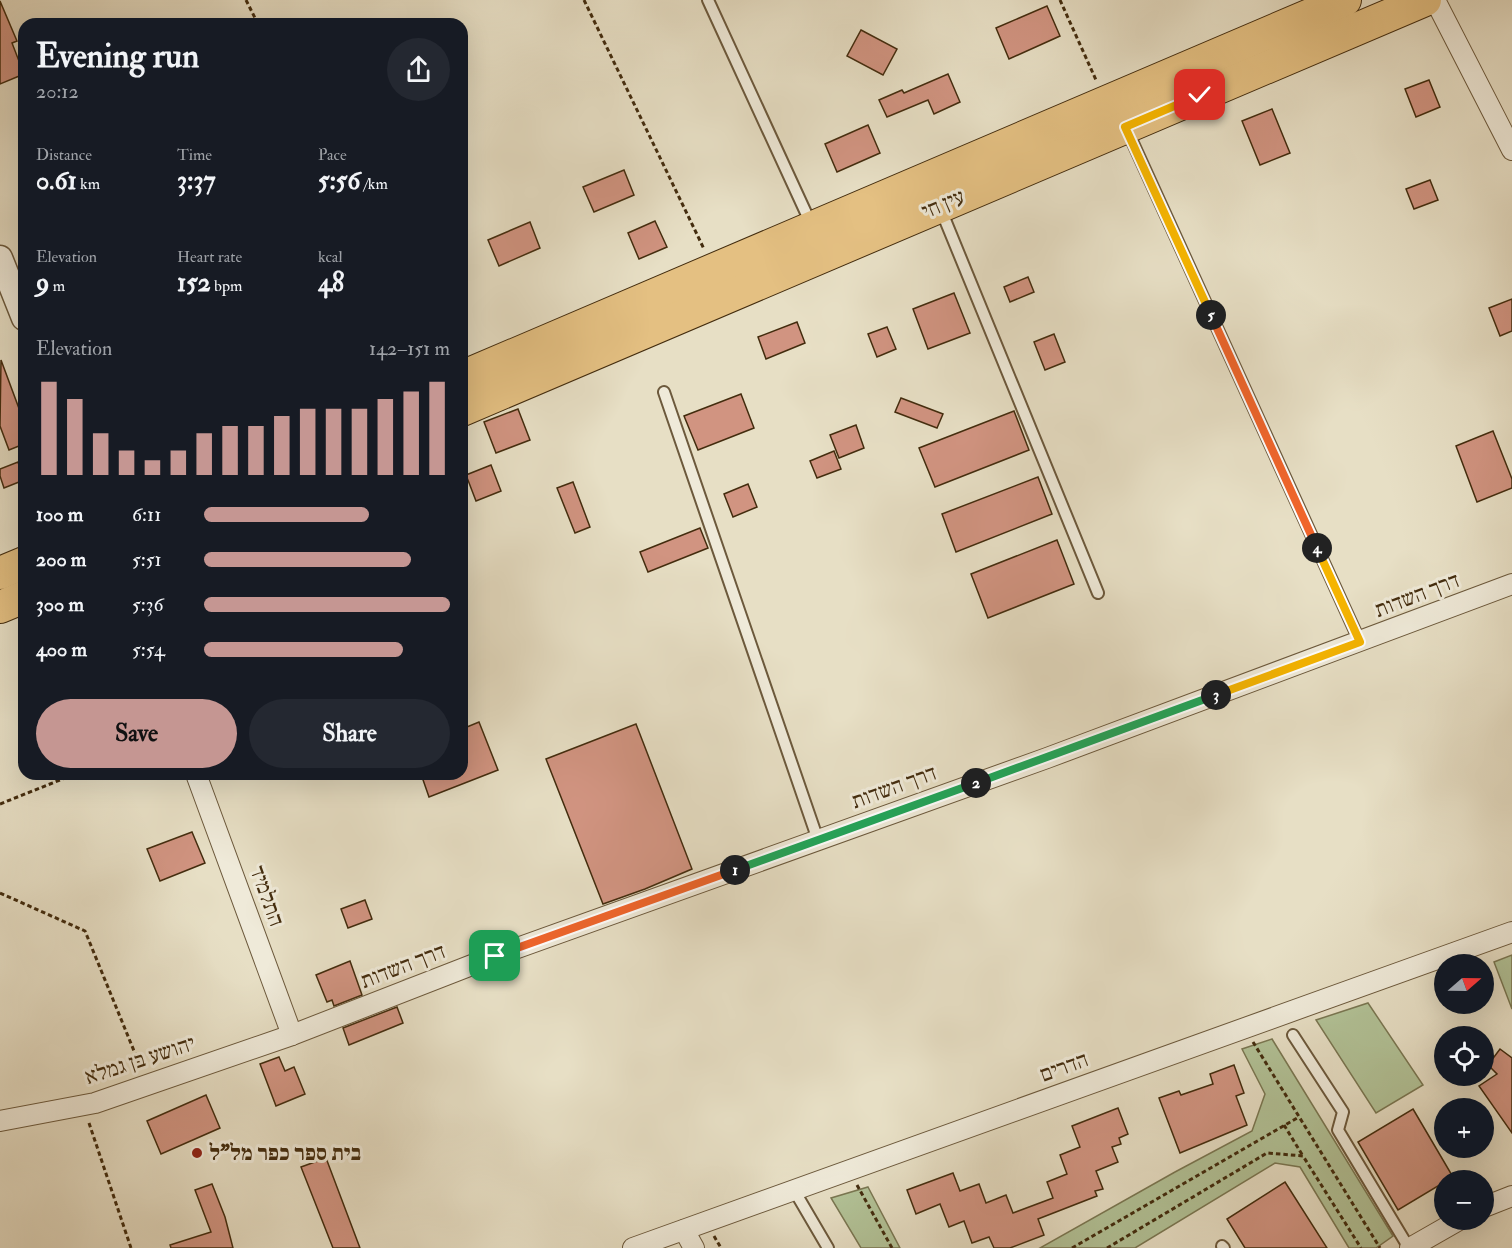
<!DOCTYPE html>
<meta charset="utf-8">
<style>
body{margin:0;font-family:"IM FELL Double Pica","Frank Ruhl Libre",serif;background:#242831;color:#f1f3f6;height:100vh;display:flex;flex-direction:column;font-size:22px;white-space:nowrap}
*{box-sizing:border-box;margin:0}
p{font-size:20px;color:#9ea1a6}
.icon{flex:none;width:33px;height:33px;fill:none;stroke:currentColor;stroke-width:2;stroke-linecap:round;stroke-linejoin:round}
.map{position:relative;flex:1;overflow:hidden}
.details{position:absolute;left:18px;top:18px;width:450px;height:762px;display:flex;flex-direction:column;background:#171b24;border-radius:18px;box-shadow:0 6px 24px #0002}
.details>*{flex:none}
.needle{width:39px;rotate:70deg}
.fabs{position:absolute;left:1434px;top:954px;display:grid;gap:12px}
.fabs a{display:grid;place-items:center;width:60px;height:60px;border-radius:50%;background:#171b24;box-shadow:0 6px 24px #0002;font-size:30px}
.pin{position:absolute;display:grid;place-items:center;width:51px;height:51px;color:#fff;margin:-26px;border-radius:12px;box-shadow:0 3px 9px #0006}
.km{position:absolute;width:30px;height:30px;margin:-15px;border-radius:50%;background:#222;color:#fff;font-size:16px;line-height:30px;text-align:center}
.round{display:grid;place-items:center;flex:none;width:63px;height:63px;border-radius:32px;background:#242831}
.headline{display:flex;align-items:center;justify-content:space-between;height:102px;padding:0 18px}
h1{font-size:33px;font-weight:700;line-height:45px}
.metrics{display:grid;grid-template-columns:repeat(3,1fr);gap:9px;height:102px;padding:6px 18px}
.metrics div{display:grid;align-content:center}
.metrics b{font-size:26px;font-weight:700}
.metrics small{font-size:16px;font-weight:400}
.metrics p{font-size:16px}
.chart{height:168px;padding:12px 18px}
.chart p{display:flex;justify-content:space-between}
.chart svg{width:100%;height:108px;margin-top:6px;stroke:#c59692;stroke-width:6}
.button{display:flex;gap:12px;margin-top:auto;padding:12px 18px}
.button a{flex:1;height:69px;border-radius:36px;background:#c59692;color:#111;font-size:24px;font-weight:700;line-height:69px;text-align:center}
.button a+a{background:#242831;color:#f1f3f6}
ul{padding:0 18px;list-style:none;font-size:20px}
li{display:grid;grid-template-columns:96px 72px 1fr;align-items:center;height:45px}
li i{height:15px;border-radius:8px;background:#c59692}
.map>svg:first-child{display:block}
</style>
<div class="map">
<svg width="1512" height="1248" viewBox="0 0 1512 1248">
<rect width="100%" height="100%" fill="#e7dfc5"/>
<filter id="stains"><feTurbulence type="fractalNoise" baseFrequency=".00333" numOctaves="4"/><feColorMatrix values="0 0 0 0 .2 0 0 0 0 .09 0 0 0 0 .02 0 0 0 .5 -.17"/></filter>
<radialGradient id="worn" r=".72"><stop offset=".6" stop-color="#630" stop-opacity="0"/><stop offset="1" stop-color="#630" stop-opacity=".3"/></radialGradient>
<!-- green -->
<g fill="#b2c297" stroke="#7a7752" stroke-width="1.5">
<polygon points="1512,955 1512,1009 1494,962"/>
<polygon points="1368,1003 1423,1085 1376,1113 1316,1020"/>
<polygon points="1272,1039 1393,1236 1376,1248 1349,1248 1300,1167 1275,1163 1135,1248 1040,1248 1175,1172 1252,1131 1265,1094 1242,1049"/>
<polygon points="868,1187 900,1248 861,1248 831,1198"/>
</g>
<!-- building -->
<g fill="#d19481" stroke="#432c0e" stroke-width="1.5">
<polygon points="0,1 17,41 12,43 24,74 0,84"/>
<polygon points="1047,6 1060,36 1009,59 996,28"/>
<polygon points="861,30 897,49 883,75 847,56"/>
<polygon points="948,74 960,102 934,114 928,100 887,117 879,100 902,90 904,93"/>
<polygon points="1429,80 1440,107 1416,117 1405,89"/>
<polygon points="1272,109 1290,153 1260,165 1242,121"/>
<polygon points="868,125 880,153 837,172 825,144"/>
<polygon points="624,170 634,195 594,212 583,187"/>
<polygon points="1430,180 1438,200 1414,209 1406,189"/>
<polygon points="655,221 667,247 639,259 628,233"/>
<polygon points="530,222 540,248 499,266 488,240"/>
<polygon points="1028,277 1034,292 1010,302 1004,287"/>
<polygon points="954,293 970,333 928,349 913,309"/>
<polygon points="1512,299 1512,331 1500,336 1489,308"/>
<polygon points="797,322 805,343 766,359 758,337"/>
<polygon points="887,327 896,349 877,357 868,334"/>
<polygon points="1054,334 1065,362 1045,370 1034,342"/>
<polygon points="1,360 24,422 24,444 9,450 0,426"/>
<polygon points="741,394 754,428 698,450 684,416"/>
<polygon points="901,398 943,414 937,428 895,412"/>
<polygon points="518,409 530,440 496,453 484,422"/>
<polygon points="1014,411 1029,450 935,487 919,448"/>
<polygon points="856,425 864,448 839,458 830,435"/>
<polygon points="1493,431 1512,479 1512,488 1477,502 1456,446"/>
<polygon points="834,451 841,469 817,478 810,461"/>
<polygon points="18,462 24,480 4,488 0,476 0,469"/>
<polygon points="491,465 501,491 476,501 466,475"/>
<polygon points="1038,477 1052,514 956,552 942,514"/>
<polygon points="573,482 590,527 575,533 557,488"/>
<polygon points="748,484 757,507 733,517 724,494"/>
<polygon points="700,528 708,548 648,572 640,552"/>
<polygon points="1057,540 1074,584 988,618 971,574"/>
<polygon points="479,722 498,770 429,797 421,774 462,774 462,729"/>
<polygon points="636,724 692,869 645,889 603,904 546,759"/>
<polygon points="192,832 205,863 160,881 147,849"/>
<polygon points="365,900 372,919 348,928 341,909"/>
<polygon points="350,961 362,995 334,1006 332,1000 327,1002 316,975"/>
<polygon points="397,1007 403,1023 349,1045 343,1028"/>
<polygon points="1500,1049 1512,1058 1512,1133 1479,1086 1497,1074 1488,1065"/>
<polygon points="279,1057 285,1071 294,1067 305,1094 276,1106 260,1064"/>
<polygon points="1234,1065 1244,1093 1236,1096 1247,1125 1180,1153 1159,1098 1179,1091 1181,1095 1213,1084 1210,1074"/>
<polygon points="206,1095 220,1128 161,1154 147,1121"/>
<polygon points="1118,1108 1128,1134 1119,1138 1121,1144 1112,1147 1118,1162 1096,1171 1103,1189 1095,1191 1097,1196 1038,1219 1044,1235 1010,1248 994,1248 989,1237 972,1243 964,1221 949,1227 940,1204 916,1214 907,1190 953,1173 960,1191 979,1184 986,1203 1006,1195 1013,1213 1053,1198 1047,1182 1067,1174 1060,1155 1080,1147 1072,1126"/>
<polygon points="1413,1109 1453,1177 1398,1210 1358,1142"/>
<polygon points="326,1158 360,1248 333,1248 301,1167"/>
<polygon points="1285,1182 1327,1248 1245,1248 1227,1219"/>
<polygon points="212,1184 225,1217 233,1248 171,1248 170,1245 211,1232 195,1190"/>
</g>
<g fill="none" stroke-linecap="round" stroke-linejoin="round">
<defs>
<g id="service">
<polyline points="708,0 812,226"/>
<polyline points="1127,130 1360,642"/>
<polyline points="941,210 1098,593"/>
<polyline points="664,392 818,840"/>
<polyline points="1293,1035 1343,1112 1338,1130 1409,1248"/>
<polyline points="794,1190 828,1248"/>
<polyline points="1222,1246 1224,1248"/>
</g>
<g id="minor">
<polyline points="1435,0 1512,150"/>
<polyline points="196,774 292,1035"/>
<polyline points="0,1121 95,1103 292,1035 495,956 1047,758 1512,584"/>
<polyline points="1484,1207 1512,1196"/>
<polyline points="684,1230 694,1248"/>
<polyline points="633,1248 1512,932"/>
<polyline points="1410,1248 1459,1220"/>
</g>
<polyline id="tertiary" points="0,258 24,318"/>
<g id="primary">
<polyline points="462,377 1345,0"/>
<polyline points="462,410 1425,0"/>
<polyline points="0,573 24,563"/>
<polyline points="0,607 24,597"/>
</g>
</defs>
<!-- service casing -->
<use href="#service" stroke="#6c593c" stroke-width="14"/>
<!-- minor casing -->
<use href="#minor" stroke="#6c593c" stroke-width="22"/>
<!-- tertiary casing -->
<use href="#tertiary" stroke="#6c593c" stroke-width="27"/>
<!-- primary casing -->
<use href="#primary" stroke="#432c0e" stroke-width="34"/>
<!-- path -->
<g stroke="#432c0e" stroke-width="3" stroke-dasharray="4.5 3" stroke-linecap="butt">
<polyline points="246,0 258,24"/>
<polyline points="584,0 704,249"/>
<polyline points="1060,0 1096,80"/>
<polyline points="0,804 75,774"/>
<polyline points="0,893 85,931 141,1068"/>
<polyline points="1253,1042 1380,1248"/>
<polyline points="89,1123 131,1248"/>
<polyline points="1284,1125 1303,1156"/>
<polyline points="857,1185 892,1248"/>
<polyline points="714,1236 721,1248"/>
<polyline points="1072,1248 1299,1117"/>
<polyline points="1107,1248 1267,1153 1303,1156 1361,1248"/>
</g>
<!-- service -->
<use href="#service" stroke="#efead9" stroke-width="10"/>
<!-- minor -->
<use href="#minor" stroke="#efead9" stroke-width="20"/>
<!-- tertiary -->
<use href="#tertiary" stroke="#efead9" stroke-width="24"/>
<!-- primary -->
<use href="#primary" stroke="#e4c082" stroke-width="32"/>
</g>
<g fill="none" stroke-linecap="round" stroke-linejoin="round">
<defs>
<polyline id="split-1" points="495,956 735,870"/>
<polyline id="split-2" points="735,870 976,783"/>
<polyline id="split-3" points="976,783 1216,695"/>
<polyline id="split-4" points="1216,695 1360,642 1317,548"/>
<polyline id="split-5" points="1211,315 1317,548"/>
<polyline id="split-6" points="1200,95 1125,127 1211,315"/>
</defs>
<!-- split-1 casing -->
<use href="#split-1" stroke="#fff" stroke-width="12"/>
<!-- split-2 casing -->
<use href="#split-2" stroke="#fff" stroke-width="12"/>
<!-- split-3 casing -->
<use href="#split-3" stroke="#fff" stroke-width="12"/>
<!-- split-4 casing -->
<use href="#split-4" stroke="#fff" stroke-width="12"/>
<!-- split-5 casing -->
<use href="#split-5" stroke="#fff" stroke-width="12"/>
<!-- split-6 casing -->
<use href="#split-6" stroke="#fff" stroke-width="12"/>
<!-- split-1 -->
<use href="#split-1" stroke="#f0652b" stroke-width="8"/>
<!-- split-2 -->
<use href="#split-2" stroke="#22a559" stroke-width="8"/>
<!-- split-3 -->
<use href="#split-3" stroke="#22a559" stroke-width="8"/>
<!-- split-4 -->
<use href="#split-4" stroke="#f5b400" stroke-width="8"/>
<!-- split-5 -->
<use href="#split-5" stroke="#f0652b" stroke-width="8"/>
<!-- split-6 -->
<use href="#split-6" stroke="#f5b400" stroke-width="8"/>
</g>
<!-- markers -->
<circle fill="#8f2418" stroke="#efead9" stroke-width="2" cx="197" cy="1153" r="6"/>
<g text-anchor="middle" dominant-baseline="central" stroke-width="6" stroke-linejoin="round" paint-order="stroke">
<!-- street labels -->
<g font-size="22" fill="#432c0e" stroke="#efead9">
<text transform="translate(943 204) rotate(-23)">עין חי</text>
<text transform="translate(1417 595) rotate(-21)">דרך השדות</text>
<text transform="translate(894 787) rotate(-20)">דרך השדות</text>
<text transform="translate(267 896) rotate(70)">התלמיד</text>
<text transform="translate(403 966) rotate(-21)">דרך השדות</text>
<text transform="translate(140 1060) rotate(-18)">יהושע בן גמלא</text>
<text transform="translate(1064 1067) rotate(-20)">הדרים</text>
</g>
<!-- poi labels -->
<g font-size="22" font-weight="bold" fill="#432c0e" stroke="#efead9" text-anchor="start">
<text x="209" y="1153">בית ספר כפר מל"ל</text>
</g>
</g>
<rect width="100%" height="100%" filter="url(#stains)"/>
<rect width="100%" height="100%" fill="url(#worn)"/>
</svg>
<div class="fabs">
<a><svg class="needle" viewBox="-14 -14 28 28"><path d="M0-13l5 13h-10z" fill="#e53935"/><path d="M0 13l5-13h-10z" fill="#9ea1a6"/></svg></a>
<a><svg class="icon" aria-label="locate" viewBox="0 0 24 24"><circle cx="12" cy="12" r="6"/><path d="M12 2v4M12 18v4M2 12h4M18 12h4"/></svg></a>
<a>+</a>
<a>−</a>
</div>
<div class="pin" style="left:495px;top:956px;background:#1e9e55"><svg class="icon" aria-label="arrive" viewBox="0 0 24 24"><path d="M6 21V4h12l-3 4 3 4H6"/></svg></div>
<div class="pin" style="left:1200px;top:95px;background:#d93025"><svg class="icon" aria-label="check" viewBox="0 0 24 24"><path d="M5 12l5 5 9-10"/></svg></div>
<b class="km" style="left:735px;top:870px">1</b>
<b class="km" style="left:976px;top:783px">2</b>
<b class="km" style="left:1216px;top:695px">3</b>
<b class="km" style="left:1317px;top:548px">4</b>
<b class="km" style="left:1211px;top:315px">5</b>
<section class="details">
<div class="headline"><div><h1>Evening run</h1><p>20:12</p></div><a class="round"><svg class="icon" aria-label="share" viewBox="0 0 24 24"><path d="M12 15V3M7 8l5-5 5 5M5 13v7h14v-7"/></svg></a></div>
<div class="metrics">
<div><p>Distance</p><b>0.61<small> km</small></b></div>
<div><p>Time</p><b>3:37</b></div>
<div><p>Pace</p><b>5:56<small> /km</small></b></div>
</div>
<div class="metrics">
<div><p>Elevation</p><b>9<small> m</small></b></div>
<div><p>Heart rate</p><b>152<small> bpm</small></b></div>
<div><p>kcal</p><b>48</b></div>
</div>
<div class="chart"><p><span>Elevation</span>142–151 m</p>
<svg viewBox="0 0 160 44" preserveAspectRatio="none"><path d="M5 44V6M15 44V13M25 44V27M35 44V34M45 44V38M55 44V34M65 44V27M75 44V24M85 44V24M95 44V20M105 44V17M115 44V17M125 44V17M135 44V13M145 44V10M155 44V6"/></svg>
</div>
<ul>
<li><b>100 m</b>6:11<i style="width:67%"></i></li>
<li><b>200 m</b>5:51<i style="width:84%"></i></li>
<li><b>300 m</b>5:36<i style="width:100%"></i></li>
<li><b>400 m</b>5:54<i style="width:81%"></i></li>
</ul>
<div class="button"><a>Save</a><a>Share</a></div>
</section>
</div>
